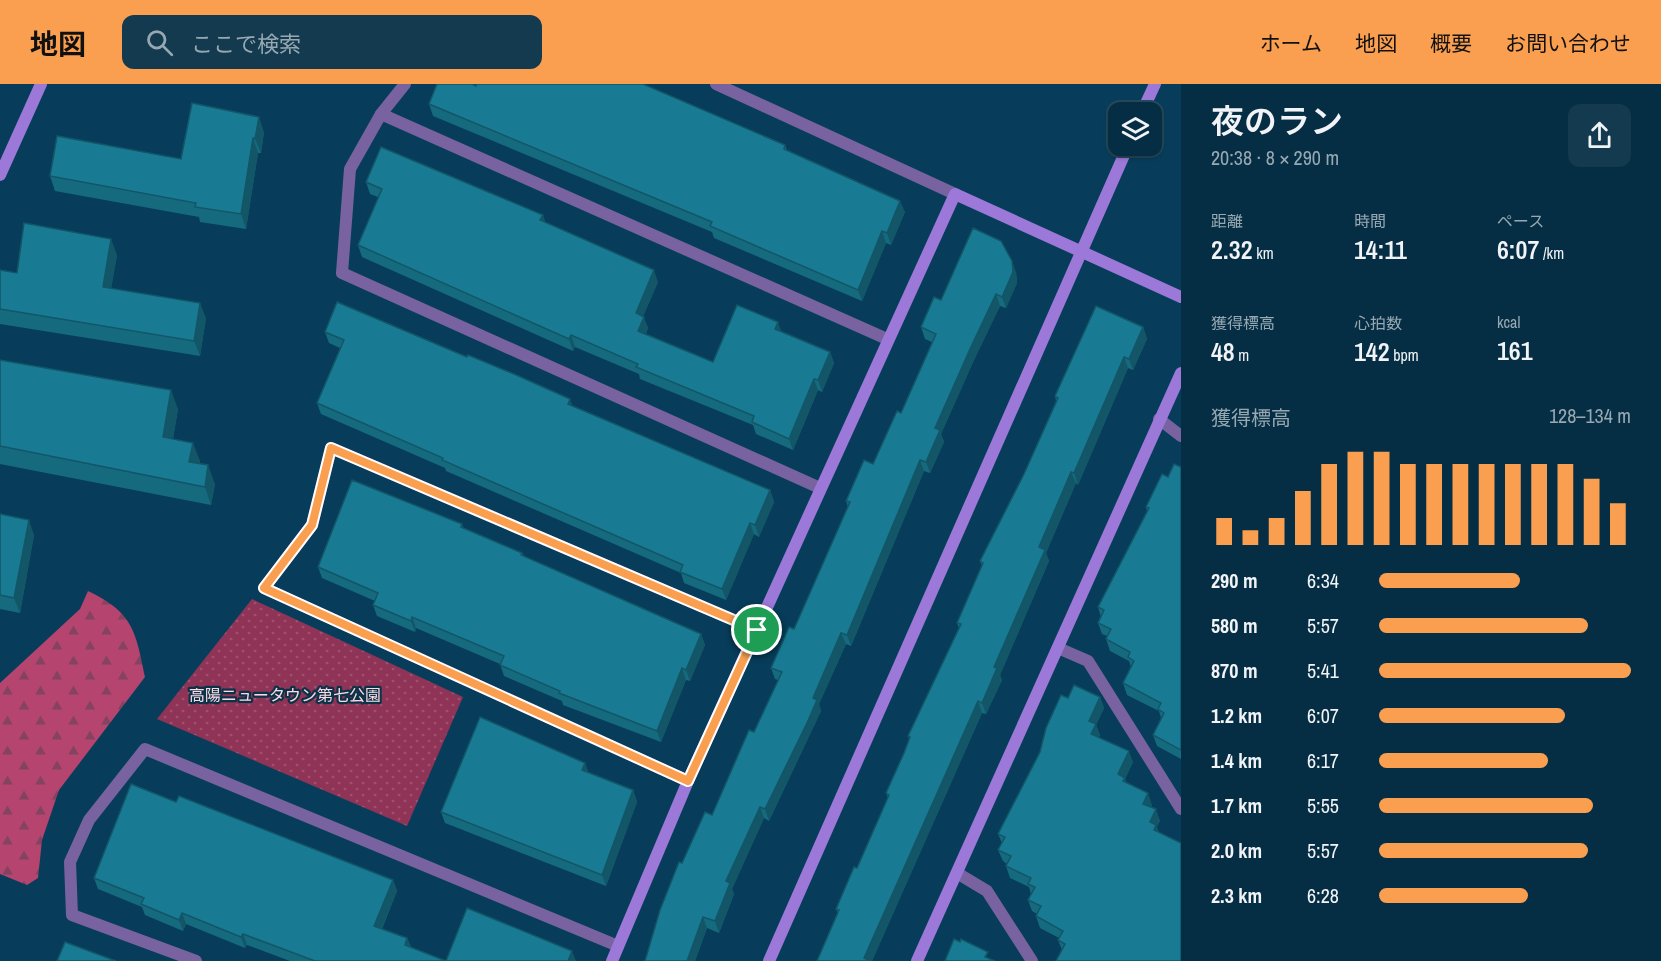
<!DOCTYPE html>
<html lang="ja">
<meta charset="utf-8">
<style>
body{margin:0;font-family:"Archivo Narrow","Noto Sans JP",sans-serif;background:#133a4f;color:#f1f3f6;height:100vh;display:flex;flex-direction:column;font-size:22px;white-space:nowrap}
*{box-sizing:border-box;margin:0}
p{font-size:20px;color:#97a8b2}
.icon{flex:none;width:33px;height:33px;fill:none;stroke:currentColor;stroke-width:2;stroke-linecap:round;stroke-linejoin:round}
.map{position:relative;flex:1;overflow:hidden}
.details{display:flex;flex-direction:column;background:#052e44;width:480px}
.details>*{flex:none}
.fabs{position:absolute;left:1108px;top:18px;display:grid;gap:12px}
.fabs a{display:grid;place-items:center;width:54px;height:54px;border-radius:12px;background:#052e44;box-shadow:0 2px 4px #0004,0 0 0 2px #264a5d;font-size:30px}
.pin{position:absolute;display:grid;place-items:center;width:51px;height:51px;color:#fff;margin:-26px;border:3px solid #fff;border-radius:50%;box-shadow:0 2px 6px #0007}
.round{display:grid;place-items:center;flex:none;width:63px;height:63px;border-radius:12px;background:#133a4f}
.overview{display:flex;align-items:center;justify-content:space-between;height:102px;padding:0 30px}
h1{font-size:33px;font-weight:600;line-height:45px}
.figures{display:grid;grid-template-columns:repeat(3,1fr);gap:9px;height:102px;padding:6px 30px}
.figures div{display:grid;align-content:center}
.figures b{font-size:26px;font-weight:600}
.figures small{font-size:16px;font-weight:400}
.figures p{font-size:16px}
.chart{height:168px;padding:12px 30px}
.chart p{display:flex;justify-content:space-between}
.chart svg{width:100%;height:108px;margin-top:6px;stroke:#fa9f4f;stroke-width:6}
ul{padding:0 30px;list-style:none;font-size:20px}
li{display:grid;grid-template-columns:96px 72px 1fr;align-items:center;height:45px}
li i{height:15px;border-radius:8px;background:#fa9f4f}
header{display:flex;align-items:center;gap:36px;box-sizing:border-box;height:84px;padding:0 30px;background:#fa9f4f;color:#111}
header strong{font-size:28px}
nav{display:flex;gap:33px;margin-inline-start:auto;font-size:21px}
.search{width:420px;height:54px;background:#133a4f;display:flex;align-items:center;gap:15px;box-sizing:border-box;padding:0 21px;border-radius:12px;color:#97a8b2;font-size:22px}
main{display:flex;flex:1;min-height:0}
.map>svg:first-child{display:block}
</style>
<header>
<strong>地図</strong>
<div class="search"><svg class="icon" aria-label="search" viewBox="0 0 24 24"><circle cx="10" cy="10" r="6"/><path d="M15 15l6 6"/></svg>ここで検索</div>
<nav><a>ホーム</a><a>地図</a><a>概要</a><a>お問い合わせ</a></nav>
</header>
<main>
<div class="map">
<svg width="1181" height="877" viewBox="0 0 1181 877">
<defs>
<pattern id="forest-firs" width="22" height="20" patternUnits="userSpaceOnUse" patternTransform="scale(1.5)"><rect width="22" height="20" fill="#b5446f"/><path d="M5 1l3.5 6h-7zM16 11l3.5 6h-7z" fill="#84435f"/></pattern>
<pattern id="park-dots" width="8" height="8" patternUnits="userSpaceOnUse" patternTransform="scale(1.5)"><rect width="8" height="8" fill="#8f3357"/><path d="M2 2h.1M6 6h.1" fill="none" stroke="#9d506f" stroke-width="1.8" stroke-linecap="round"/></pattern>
</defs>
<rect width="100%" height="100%" fill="#073d5a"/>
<!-- forest -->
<path fill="url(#forest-firs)" d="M88,507C133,528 136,548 145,593L59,706L42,756L38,794L27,801L0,790V599L80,525Z"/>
<!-- park -->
<polygon fill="url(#park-dots)" points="252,515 463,613 407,742 157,635"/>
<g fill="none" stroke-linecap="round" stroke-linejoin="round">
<!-- street -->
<g stroke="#7863a0" stroke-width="12">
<polyline points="405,0 381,30 350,85 342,189 820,404"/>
<polyline points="716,0 955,110"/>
<polyline points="381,30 887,255"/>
<polyline points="1159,335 1181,352"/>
<polyline points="1058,564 1088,577 1181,725"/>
<polyline points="688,697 264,504 312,441 331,364 757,546"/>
<polyline points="957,789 987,807 1032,877"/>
<polyline points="196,877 72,831 70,778 89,736 145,665 618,862"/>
</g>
<!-- secondary -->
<g stroke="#9c78d9" stroke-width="12">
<polyline points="1142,28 1155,0"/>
<polyline points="0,91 41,0"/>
<polyline points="612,877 688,697 955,110 1181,213"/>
<polyline points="769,877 1128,62"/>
<polyline points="917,877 1181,289"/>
</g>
</g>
<!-- wall -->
<g fill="#166a7e">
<polygon points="476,2 785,61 787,66 905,128 891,161 886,159 862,217 714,154 712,148 433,32 429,20"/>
<polygon points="264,48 261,69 258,69 246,145 200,138 199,133 55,107 50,92 181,75"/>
<polygon points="366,98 545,138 658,198 643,232 648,244 646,250 713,278 781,247 830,268 834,279 822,308 818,306 793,366 756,350 753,341 640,295 639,290 575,263 573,267 362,173 358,161 378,113 370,110"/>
<polygon points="117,171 111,204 206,234 200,272 0,240 0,186 17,189"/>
<polygon points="1016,188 1017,199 1006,224 1000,222 974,276 941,350 944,358 930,389 924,387 851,562 846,560 819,620 821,627 769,737 764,734 732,805 734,810 719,849 707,844 695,877 645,877 682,779 712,731 754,648 778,596 775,595 771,584 794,545 848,423 846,417 873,380 901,329 932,258 925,255 921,243 941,216"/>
<polygon points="1143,243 1147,255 1133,286 1128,284 1078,401 1076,399 1046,469 1049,477 1000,591 1002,596 986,630 982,629 872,877 817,877 838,830 836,825 857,784 888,714 886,709 904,669 909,655 908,652 959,544 957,539 982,482 980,477 1024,390 1056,317 1055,312"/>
<polygon points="325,248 573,323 770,406 774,418 759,453 754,450 726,516 684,499 681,489 446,387 445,384 321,330 317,319 340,264 329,259"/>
<polygon points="0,276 178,325 173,355 200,377 199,380 215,400 211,421 0,380"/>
<polygon points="1181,383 1181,675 1157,662 1153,651 1161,634 1159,627 1127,611 1123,599 1131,583 1129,577 1110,567 1106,555 1107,552 1102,550 1098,539 1101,533 1098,523 1147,427 1146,423 1168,393"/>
<polygon points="0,430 34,451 20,529 0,525"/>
<polygon points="462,440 463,444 522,469 524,472 701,550 705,561 690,597 686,596 661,658 563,621 562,617 504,592 500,580 416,544 415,548 377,532 373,521 375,517 322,494 318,483"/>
<polygon points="1100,613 1104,624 1096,641 1100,651 1099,653 1133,678 1125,695 1127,699 1152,721 1151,723 1160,737 1062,866 1058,856 1059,854 1040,844 1036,832 1037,830 1032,827 1028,816 1031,810 1029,803 1010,794 1006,782 1007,780 1003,777 998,766 1002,759 998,750 1068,614"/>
<polygon points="585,679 588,688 633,706 637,718 606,802 445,739 441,728"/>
<polygon points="176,718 393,796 397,807 382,845 407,854 411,863 446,877 290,877 247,861 245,864 186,840 183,847 145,831 142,823 98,805 94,794"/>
</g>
<!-- shaded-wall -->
<g fill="#125667">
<polygon points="259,33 264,48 261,69 255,55"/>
<polygon points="253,54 258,69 246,145 241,130"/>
<polygon points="900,117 905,128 891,161 887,149"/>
<polygon points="543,131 547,142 540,136"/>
<polygon points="882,147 886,159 862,217 858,206"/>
<polygon points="111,155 117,171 109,218 103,203"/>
<polygon points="1012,177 1016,188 1017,199 1006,224 1002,213"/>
<polygon points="654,186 658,198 640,240 636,229"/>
<polygon points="996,210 1000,222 974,276 941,350 944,358 930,389 926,378 935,344 970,265"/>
<polygon points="200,219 206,234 200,272 194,257"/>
<polygon points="644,233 648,244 642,258 638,247"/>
<polygon points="778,238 782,249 775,245"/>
<polygon points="1143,243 1147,255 1133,286 1129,275"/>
<polygon points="571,251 575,263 573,267 569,255"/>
<polygon points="830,268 834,279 822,308 818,296"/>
<polygon points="1124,273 1128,284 1078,401 1074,389"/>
<polygon points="814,295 818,306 793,366 789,355"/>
<polygon points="171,306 178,325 170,371 163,353"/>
<polygon points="570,315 574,326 568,320"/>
<polygon points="193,359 200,377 196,397 189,378"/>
<polygon points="920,376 924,387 851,562 847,551"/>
<polygon points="208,381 215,400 211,421 205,403"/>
<polygon points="1071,388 1076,399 1046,469 1049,477 1000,591 1002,596 986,630 982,619 994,583 1039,463"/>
<polygon points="770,406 774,418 759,453 755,441"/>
<polygon points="29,436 34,451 20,529 14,514"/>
<polygon points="750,439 754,450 726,516 722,505"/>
<polygon points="412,533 416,544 415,548 411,537"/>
<polygon points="841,549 846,560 819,620 821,627 769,737 765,725"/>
<polygon points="701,550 705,561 690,597 686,586"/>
<polygon points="682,584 686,596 661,658 657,647"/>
<polygon points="1100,613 1104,624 1096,641 1100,651 1096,661 1091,650 1089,637"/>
<polygon points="978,617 982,629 872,877 865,877 864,874"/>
<polygon points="1129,667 1133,678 1125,695 1129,705 1118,690"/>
<polygon points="585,679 589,690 582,686"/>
<polygon points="633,706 637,718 606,802 602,791"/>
<polygon points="1148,709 1152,721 1147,731 1143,720"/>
<polygon points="760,723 764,734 732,805 734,810 719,849 715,837 726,797"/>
<polygon points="1156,725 1160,737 1157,743 1161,753 1158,758 1150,738"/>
<polygon points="393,796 397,807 378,853 374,842"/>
<polygon points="182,829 186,840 183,847 179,836"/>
<polygon points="703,833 707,844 695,877 687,877"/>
<polygon points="243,850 247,861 245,864 241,853"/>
<polygon points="407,854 411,865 405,861"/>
<polygon points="572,867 576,877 568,877"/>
</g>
<!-- building -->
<g fill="#197b93" stroke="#125667" stroke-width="1.5">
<polygon points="437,0 472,0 476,2 476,0 643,0 785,61 784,65 900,117 887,149 882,147 858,206 710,142 712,138 429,20"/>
<polygon points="192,19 259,33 255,55 253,54 241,130 195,123 196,119 50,92 57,52 181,75"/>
<polygon points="381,63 543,131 540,136 654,186 636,229 644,233 638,247 713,278 737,221 778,238 775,245 830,268 818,296 814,295 789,355 752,338 754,332 636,283 638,280 571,251 569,255 358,161 382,105 366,98"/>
<polygon points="24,139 111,155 103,203 200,219 194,257 0,225 0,186 17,189"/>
<polygon points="973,144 1001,157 1012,177 1013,188 1002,213 996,210 970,265 935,344 940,346 926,378 920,376 847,551 841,549 813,614 817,616 807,639 765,725 760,723 726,797 730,799 715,837 703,833 687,877 645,877 660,826 679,778 682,779 705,728 712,731 749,646 754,648 782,588 771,584 789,543 794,545 850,418 846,417 864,376 873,380 897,327 901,329 936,250 921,243 934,213 941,216"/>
<polygon points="337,218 467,273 468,271 514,290 570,315 568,320 770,406 755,441 750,439 722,505 680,488 683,481 442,376 443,374 317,319 344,256 325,248"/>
<polygon points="1096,222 1143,243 1129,275 1124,273 1074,389 1071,388 1039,463 1045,466 994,583 997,584 982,619 978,617 864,874 871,877 817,877 839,826 836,825 854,783 857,784 889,711 886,709 904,669 910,653 908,652 961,540 957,539 983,479 980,477 1024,390 1058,314 1055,312"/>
<polygon points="0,276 171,306 163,353 193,359 189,378 208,381 205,403 0,362"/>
<polygon points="1174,380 1181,383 1181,666 1153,651 1164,629 1158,625 1161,619 1123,599 1134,577 1128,573 1130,568 1106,555 1111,545 1098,539 1104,526 1098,523 1149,424 1146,423 1162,390 1168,393"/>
<polygon points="352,396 462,440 461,443 522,469 521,471 701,550 686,586 682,584 657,647 559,609 560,607 500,581 504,572 412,533 411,537 373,521 378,509 318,483"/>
<polygon points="0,430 29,436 14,514 0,511"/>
<polygon points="1074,601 1100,613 1089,637 1096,640 1091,650 1129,667 1118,690 1125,694 1123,697 1148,709 1143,720 1156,725 1150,738 1156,741 1154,746 1181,759 1181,877 1056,877 1065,860 1058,856 1063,847 1036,832 1041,822 1028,816 1035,803 1028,800 1031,794 1006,782 1011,772 998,766 1005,753 998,750 1040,668 1046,644 1061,611 1068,614"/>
<polygon points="480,633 585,679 582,686 633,706 602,791 441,728"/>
<polygon points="131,700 176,718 179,712 393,796 374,842 407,854 405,861 446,877 315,877 243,850 241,853 182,829 179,836 141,820 144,814 94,794"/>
<polygon points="467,824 572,867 568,877 446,877"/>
<polygon points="954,855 960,858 961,855 988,868 985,873 995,877 945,877"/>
<polygon points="65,858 116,877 57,877"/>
</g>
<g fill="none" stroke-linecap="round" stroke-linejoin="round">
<defs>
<polygon id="route" points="331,364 757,546 688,697 264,504 312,441"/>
</defs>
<!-- route casing -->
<use href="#route" stroke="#fff" stroke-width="12"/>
<!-- route -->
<use href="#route" stroke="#fa9f4f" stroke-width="8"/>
</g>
<g text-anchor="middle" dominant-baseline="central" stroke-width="4.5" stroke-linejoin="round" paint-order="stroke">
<!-- park labels -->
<g font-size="16" fill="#fadbe4" stroke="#0c3248">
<text x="285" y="611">高陽ニュータウン第七公園</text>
</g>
</g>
</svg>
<div class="fabs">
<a><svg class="icon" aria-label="layers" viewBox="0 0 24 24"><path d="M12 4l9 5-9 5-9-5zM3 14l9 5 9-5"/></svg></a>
</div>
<div class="pin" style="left:757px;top:546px;background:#1e9e55"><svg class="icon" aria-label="arrive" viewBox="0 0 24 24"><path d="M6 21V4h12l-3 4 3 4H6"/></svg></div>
</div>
<section class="details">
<div class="overview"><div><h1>夜のラン</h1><p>20:38 · 8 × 290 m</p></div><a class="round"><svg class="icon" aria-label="share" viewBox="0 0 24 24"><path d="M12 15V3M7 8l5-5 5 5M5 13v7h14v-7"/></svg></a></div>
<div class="figures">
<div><p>距離</p><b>2.32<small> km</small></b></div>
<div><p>時間</p><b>14:11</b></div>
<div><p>ペース</p><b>6:07<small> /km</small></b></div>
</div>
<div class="figures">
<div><p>獲得標高</p><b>48<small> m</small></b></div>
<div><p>心拍数</p><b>142<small> bpm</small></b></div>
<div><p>kcal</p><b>161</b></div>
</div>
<div class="chart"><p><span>獲得標高</span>128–134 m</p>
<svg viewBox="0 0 160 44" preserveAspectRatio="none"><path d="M5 44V33M15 44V38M25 44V33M35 44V22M45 44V11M55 44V6M65 44V6M75 44V11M85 44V11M95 44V11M105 44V11M115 44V11M125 44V11M135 44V11M145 44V17M155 44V27"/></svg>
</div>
<ul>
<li><b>290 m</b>6:34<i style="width:56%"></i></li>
<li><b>580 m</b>5:57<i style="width:83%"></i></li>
<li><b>870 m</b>5:41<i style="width:100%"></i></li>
<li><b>1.2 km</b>6:07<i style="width:74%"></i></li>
<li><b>1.4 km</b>6:17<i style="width:67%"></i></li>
<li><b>1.7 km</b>5:55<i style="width:85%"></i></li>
<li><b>2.0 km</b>5:57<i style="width:83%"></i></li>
<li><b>2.3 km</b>6:28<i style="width:59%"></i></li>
</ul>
</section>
</main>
